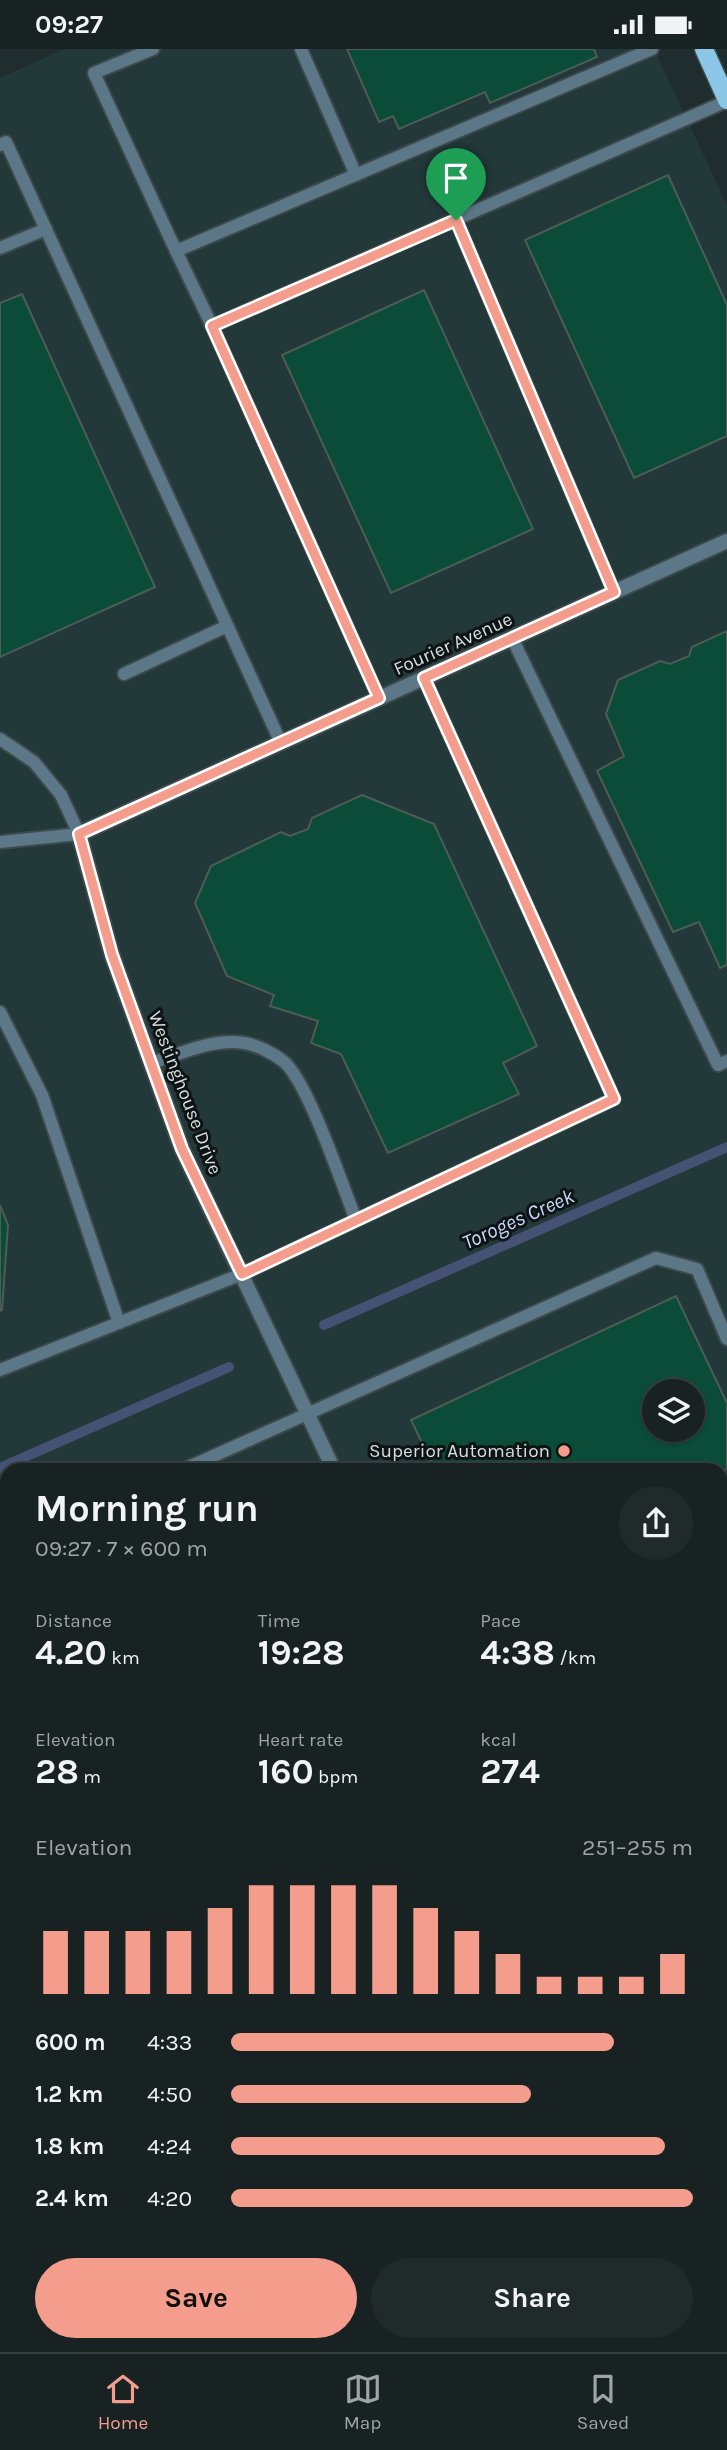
<!DOCTYPE html>
<meta charset="utf-8">
<style>
body{margin:0;font-family:Karla,sans-serif;background:#212a2a;color:#f1f3f6;height:100vh;display:flex;flex-direction:column;font-size:26px;white-space:nowrap}
*{box-sizing:border-box;margin:0}
p{font-size:23px;color:#9fa4a5}
.icon{flex:none;width:38px;height:38px;fill:none;stroke:currentColor;stroke-width:2;stroke-linecap:round;stroke-linejoin:round}
.map{position:relative;flex:1;overflow:hidden}
.side{position:absolute;left:0px;top:1414px;width:728px;height:889px;display:flex;flex-direction:column;background:#182222;border-radius:21px 21px 0 0;box-shadow:0 2px 5px #0004,0 0 0 2px #363f40}
.side>*{flex:none}
.fabs{position:absolute;left:642px;top:1330px;display:grid;gap:14px}
.fabs a{display:grid;place-items:center;width:63px;height:63px;border-radius:50%;background:#182222;box-shadow:0 2px 5px #0004,0 0 0 2px #363f40;font-size:35px}
.pin{position:absolute;display:grid;place-items:center;width:60px;height:60px;color:#fff;margin:-72px -30px;border-radius:50% 50% 50% 0;rotate:-45deg;box-shadow:0 0 7px #0007}
.pin .icon{rotate:45deg}
.round{display:grid;place-items:center;flex:none;width:74px;height:74px;border-radius:37px;background:#212a2a}
.head{display:flex;align-items:center;justify-content:space-between;height:119px;padding:0 35px}
h1{font-size:38px;font-weight:700;line-height:52px}
.figures{display:grid;grid-template-columns:repeat(3,1fr);gap:10px;height:119px;padding:7px 35px}
.figures div{display:grid;align-content:center}
.figures b{font-size:35px;font-weight:700}
.figures small{font-size:19px;font-weight:400}
.figures p{font-size:19px}
.chart{height:196px;padding:14px 35px}
.chart p{display:flex;justify-content:space-between}
.chart svg{width:100%;height:126px;margin-top:7px;stroke:#f49d8d;stroke-width:6}
.action{display:flex;gap:14px;margin-top:auto;padding:14px 35px}
.action a{flex:1;height:80px;border-radius:42px;background:#f49d8d;color:#111;font-size:28px;font-weight:700;line-height:80px;text-align:center}
.action a+a{background:#212a2a;color:#f1f3f6}
ul{padding:0 35px;list-style:none;font-size:23px}
li{display:grid;grid-template-columns:112px 84px 1fr;align-items:center;height:52px}
li i{height:18px;border-radius:9px;background:#f49d8d}
.status{display:flex;justify-content:space-between;align-items:center;height:49px;padding:0 35px;background:#182222;direction:ltr}
.status svg{height:19px;fill:currentColor}
.dock{display:flex;justify-content:space-around;align-items:center;height:98px;border-top:2px solid #363f40;background:#182222;font-size:19px;color:#9fa4a5}
.dock a{display:grid;justify-items:center;gap:4px}
.dock .current{color:#f49d8d}
.map>svg:first-child{display:block}
</style>
<div class="status"><b>09:27</b><svg viewBox="0 0 49 12"><path d="M0 12V9h3v3zM5 12V6h3v6zM10 12V3h3v9zM15 12V0h3v12zM26 1h20v11H26zM47 4h2v5h-2z"/></svg></div>
<div class="map">
<svg width="727" height="2303" viewBox="0 0 727 2303">
<rect width="100%" height="100%" fill="#202d2e"/>
<!-- built -->
<path fill="#223839" fill-rule="evenodd" d="M65,0H654L727,156V2303H0V29ZM654,1342H693V1381H654ZM7,1421H721V2296H7Z"/>
<g fill="none" stroke-linecap="round" stroke-linejoin="round">
<!-- stream -->
<g stroke="#465273" stroke-width="10">
<polyline points="324,1276 727,1098"/>
<polyline points="0,1419 229,1318"/>
</g>
</g>
<!-- building -->
<g fill="#0a4c37" stroke="#4f5b56" stroke-width="2" fill-rule="evenodd">
<polygon points="347,0 594,0 597,8 490,54 485,43 399,80 393,67 379,73"/>
<polygon points="668,126 727,256 727,387 634,429 525,191"/>
<polygon points="424,241 533,480 391,544 282,306"/>
<polygon points="22,245 155,538 0,608 0,254"/>
<polygon points="727,582 727,916 720,919 699,873 673,883 597,722 624,707 606,665 618,631 660,612 670,615 689,607 692,598"/>
<polygon points="362,746 434,775 537,997 503,1014 519,1045 388,1104 341,1005 311,994 318,972 270,957 274,946 227,927 195,854 211,817 281,783 290,787 308,780 312,769"/>
<polygon points="0,1156 8,1176 2,1261 0,1262"/>
<path d="M676,1247L727,1354V1420L721,1423V1421H435L411,1371ZM654,1342H693V1381H654Z"/>
<polygon points="7,1530 7,1901 0,1886 0,1533"/>
<polygon points="727,1535 727,1734 721,1737 721,1538"/>
<polygon points="727,1935 727,2026 721,2013 721,1938"/>
<polygon points="191,2296 504,2296 508,2303 194,2303"/>
</g>
<g fill="none" stroke-linecap="round" stroke-linejoin="round">
<defs>
<g id="service">
<polyline points="153,0 94,24 176,202 652,0"/>
<polyline points="301,0 356,126"/>
<polyline points="0,96 6,93 281,694"/>
<polyline points="456,171 614,543"/>
<polyline points="0,199 46,180"/>
<polyline points="176,202 212,277"/>
<polyline points="512,589 718,1016 727,1012"/>
<polyline points="124,625 227,577"/>
<polyline points="379,649 212,277 727,52"/>
<polyline points="0,690 34,713 61,746 79,785 0,793"/>
<polyline points="0,963 42,1046 119,1274"/>
<path d="M151,1014C180,1005 213,989 244,994C257,996 273,1004 283,1012C307,1030 343,1138 356,1171"/>
<polyline points="0,1321 242,1225 614,1050 424,629"/>
<polyline points="182,1421 656,1209 697,1220 727,1290"/>
<polyline points="721,1473 727,1470"/>
<polyline points="0,1501 7,1498"/>
<polyline points="721,1783 727,1781"/>
<polyline points="721,1891 727,1888"/>
<polyline points="0,1968 7,1986"/>
<polyline points="0,2013 7,2010"/>
<polyline points="721,2182 727,2179"/>
<polyline points="0,2222 7,2240"/>
<polyline points="30,2296 32,2303"/>
<polyline points="129,2296 132,2303"/>
<polyline points="566,2296 568,2303"/>
</g>
<g id="minor">
<polyline points="334,1421 182,1100 112,906 79,785 727,492"/>
<polyline points="701,2296 703,2303"/>
</g>
<polyline id="primary" points="704,0 727,51"/>
</defs>
<!-- service casing -->
<use href="#service" stroke="#3d494a" stroke-width="16"/>
<!-- minor casing -->
<use href="#minor" stroke="#3d494a" stroke-width="18"/>
<!-- primary casing -->
<use href="#primary" stroke="#3d494a" stroke-width="21"/>
<!-- service -->
<use href="#service" stroke="#5c7888" stroke-width="12"/>
<!-- minor -->
<use href="#minor" stroke="#5c7888" stroke-width="14"/>
<!-- primary -->
<use href="#primary" stroke="#8bc6e7" stroke-width="18"/>
</g>
<g fill="none" stroke-linecap="round" stroke-linejoin="round">
<defs>
<polygon id="route" points="456,171 614,543 424,629 614,1050 242,1225 182,1100 112,906 79,785 379,649 212,277"/>
</defs>
<!-- route casing -->
<use href="#route" stroke="#fff" stroke-width="14"/>
<!-- route -->
<use href="#route" stroke="#f49d8d" stroke-width="9"/>
</g>
<!-- markers -->
<circle fill="#f49d8d" stroke="#0e1415" stroke-width="2.5" cx="564" cy="1402" r="7"/>
<g text-anchor="middle" dominant-baseline="central" stroke-width="6" stroke-linejoin="round" paint-order="stroke">
<!-- street labels -->
<g font-size="19" fill="#d6dede" stroke="#0e1415">
<text transform="translate(453 595) rotate(-24)">Fourier Avenue</text>
<text transform="translate(185 1044) rotate(69)">Westinghouse Drive</text>
</g>
<!-- poi labels -->
<g font-size="19" fill="#d6dede" stroke="#0e1415" text-anchor="end">
<text x="550" y="1402">Superior Automation</text>
</g>
<!-- water labels -->
<g font-size="21" font-style="italic" fill="#c9d7f8" stroke="#0e1415">
<text transform="translate(518 1170) rotate(-24)">Toroges Creek</text>
</g>
</g>
</svg>
<div class="fabs">
<a><svg class="icon" aria-label="layers" viewBox="0 0 24 24"><path d="M12 4l9 5-9 5-9-5zM3 14l9 5 9-5"/></svg></a>
</div>
<div class="pin" style="left:456px;top:171px;background:#1e9e55"><svg class="icon" aria-label="arrive" viewBox="0 0 24 24"><path d="M6 21V4h12l-3 4 3 4H6"/></svg></div>
<section class="side">
<div class="head"><div><h1>Morning run</h1><p>09:27 · 7 × 600 m</p></div><a class="round"><svg class="icon" aria-label="share" viewBox="0 0 24 24"><path d="M12 15V3M7 8l5-5 5 5M5 13v7h14v-7"/></svg></a></div>
<div class="figures">
<div><p>Distance</p><b>4.20<small> km</small></b></div>
<div><p>Time</p><b>19:28</b></div>
<div><p>Pace</p><b>4:38<small> /km</small></b></div>
</div>
<div class="figures">
<div><p>Elevation</p><b>28<small> m</small></b></div>
<div><p>Heart rate</p><b>160<small> bpm</small></b></div>
<div><p>kcal</p><b>274</b></div>
</div>
<div class="chart"><p><span>Elevation</span>251–255 m</p>
<svg viewBox="0 0 160 44" preserveAspectRatio="none"><path d="M5 44V22M15 44V22M25 44V22M35 44V22M45 44V14M55 44V6M65 44V6M75 44V6M85 44V6M95 44V14M105 44V22M115 44V30M125 44V38M135 44V38M145 44V38M155 44V30"/></svg>
</div>
<ul>
<li><b>600 m</b>4:33<i style="width:83%"></i></li>
<li><b>1.2 km</b>4:50<i style="width:65%"></i></li>
<li><b>1.8 km</b>4:24<i style="width:94%"></i></li>
<li><b>2.4 km</b>4:20<i style="width:100%"></i></li>
</ul>
<div class="action"><a>Save</a><a>Share</a></div>
</section>
</div>
<nav class="dock">
<a class="current"><svg class="icon" aria-label="home" viewBox="0 0 24 24"><path d="M3 11l9-7 9 7M6 9v11h12V9"/></svg>Home</a>
<a><svg class="icon" aria-label="map" viewBox="0 0 24 24"><path d="M3 6l6-2 6 2 6-2v14l-6 2-6-2-6 2zM9 4v14M15 6v14"/></svg>Map</a>
<a><svg class="icon" aria-label="saved" viewBox="0 0 24 24"><path d="M7 4h10v16l-5-4-5 4z"/></svg>Saved</a>
</nav>
